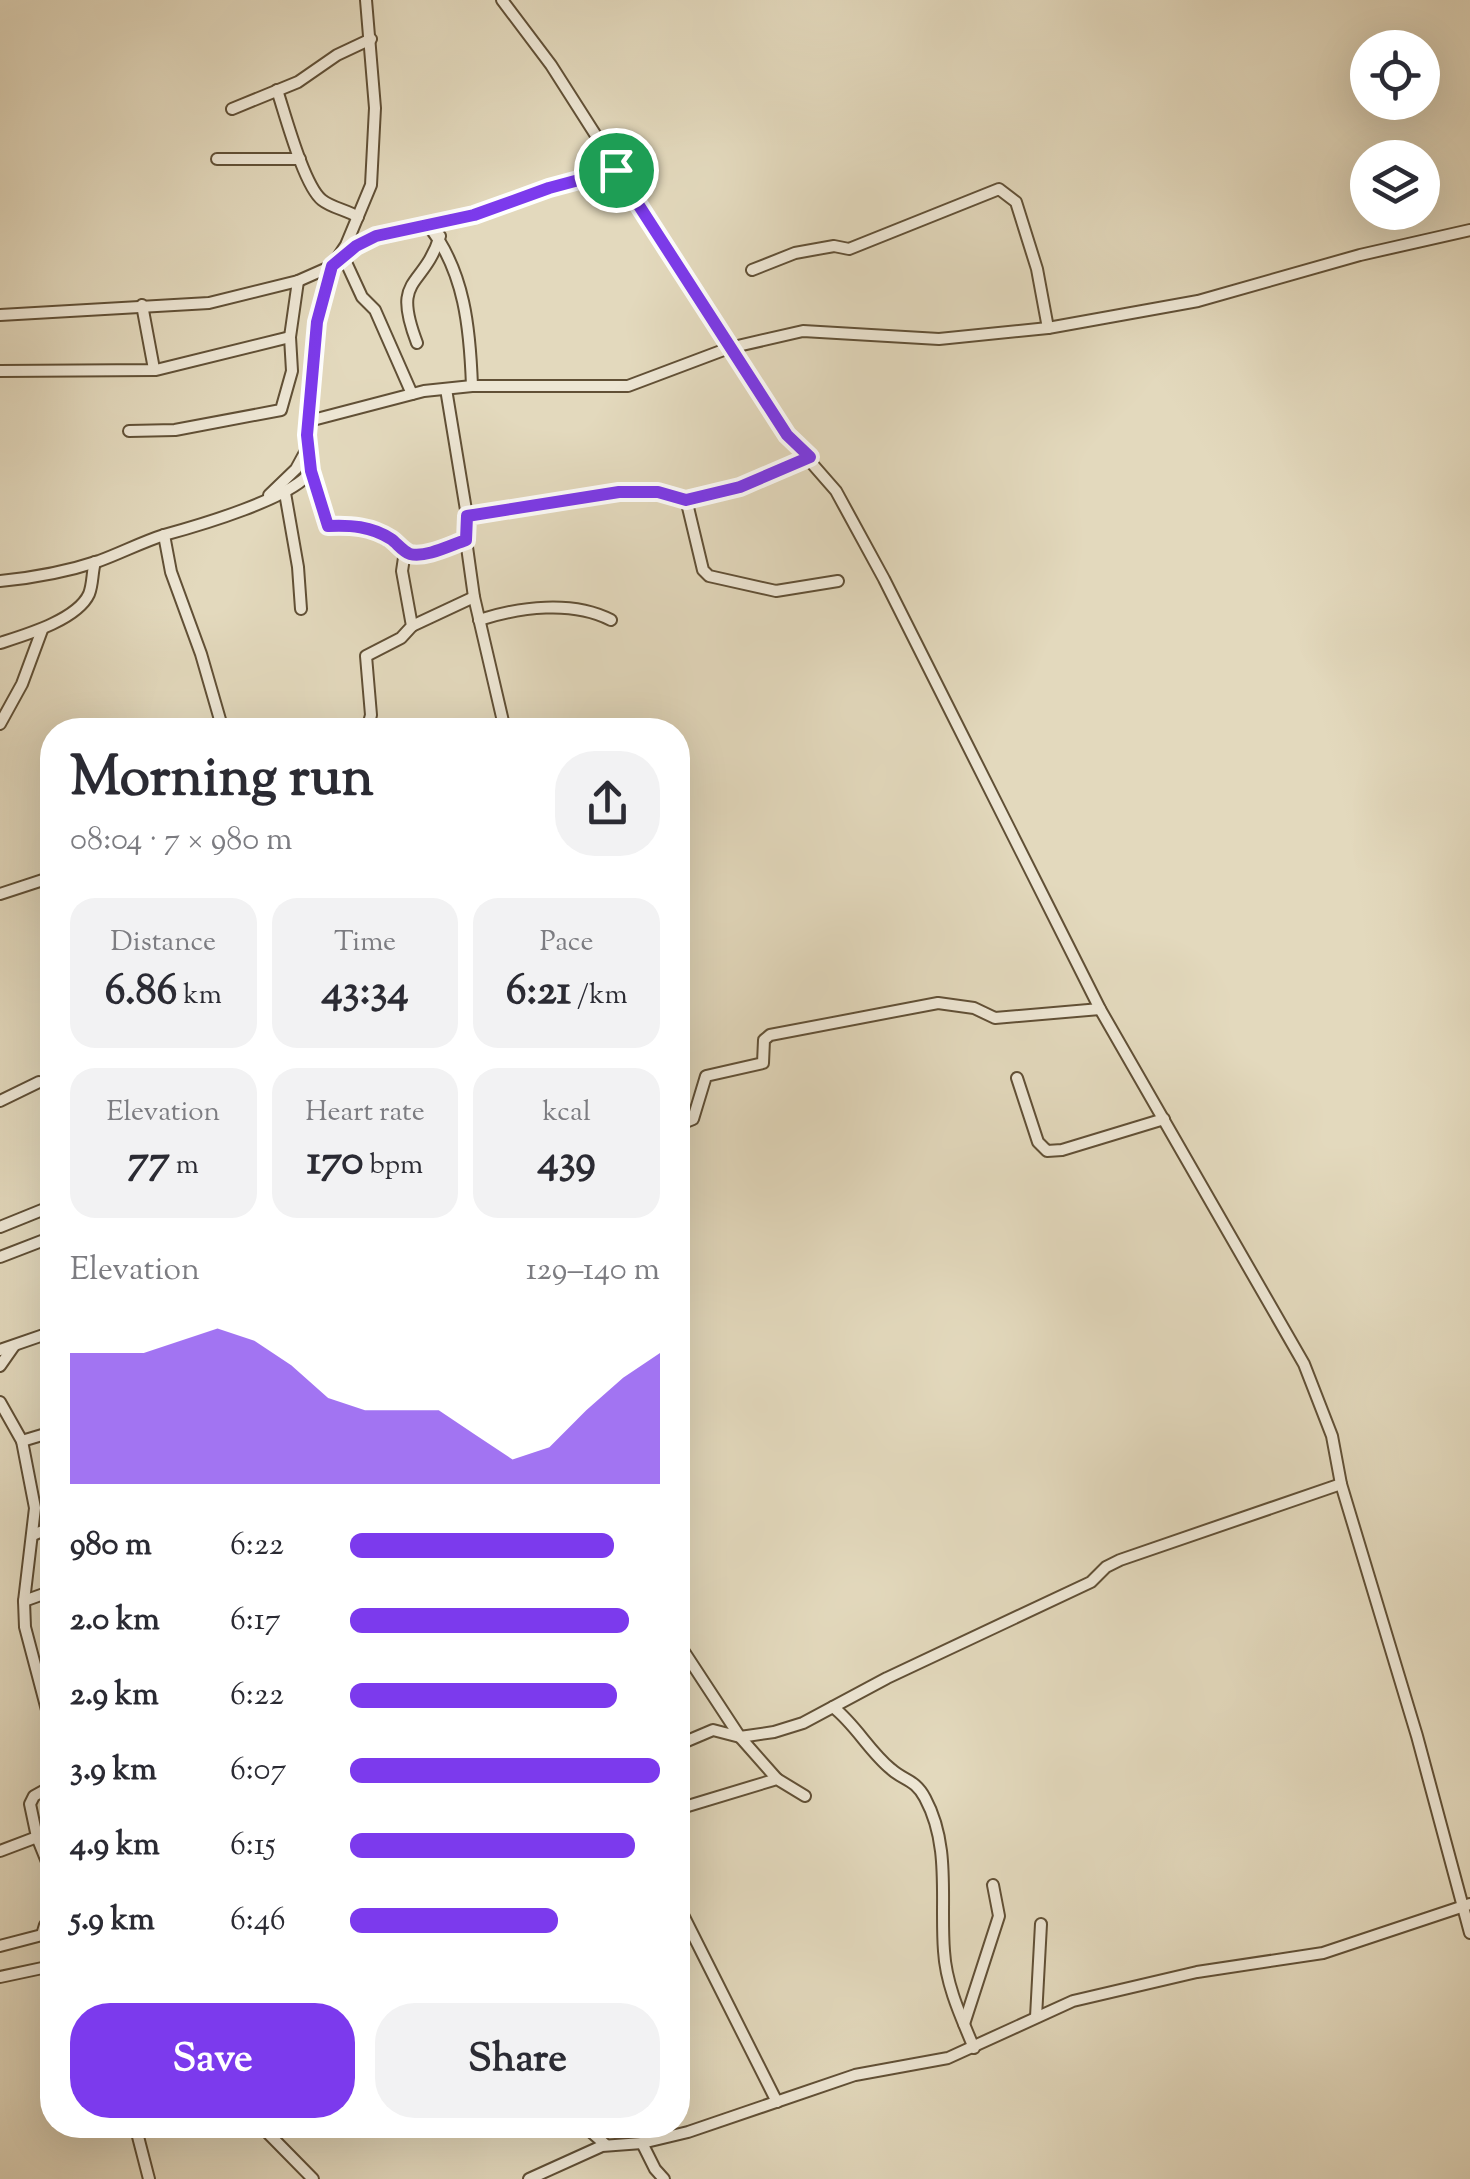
<!DOCTYPE html>
<meta charset="utf-8">
<style>
body{margin:0;font-family:"Sorts Mill Goudy",serif;background:#f2f2f3;color:#2b2b33;height:100vh;display:flex;flex-direction:column;font-size:38px;white-space:nowrap}
*{box-sizing:border-box;margin:0}
p{font-size:32px;color:#7c7c81}
.icon{flex:none;width:55px;height:55px;fill:none;stroke:currentColor;stroke-width:2;stroke-linecap:round;stroke-linejoin:round}
.map{position:relative;flex:1;overflow:hidden}
.details{position:absolute;left:40px;top:718px;width:650px;height:1420px;display:flex;flex-direction:column;background:#fff;border-radius:40px;box-shadow:0 10px 40px #0002}
.details>*{flex:none}
.controls{position:absolute;left:1350px;top:30px;display:grid;gap:20px}
.controls a{display:grid;place-items:center;width:90px;height:90px;border-radius:50%;background:#fff;box-shadow:0 10px 40px #0002;font-size:50px}
.pin{position:absolute;display:grid;place-items:center;width:85px;height:85px;color:#fff;margin:-42px;border:5px solid #fff;border-radius:50%;box-shadow:0 2px 10px #0007}
.round{display:grid;place-items:center;flex:none;width:105px;height:105px;border-radius:40px;background:#f2f2f3}
.overview{display:flex;align-items:center;justify-content:space-between;height:170px;padding:0 30px}
h1{font-size:55px;font-weight:800;line-height:75px}
.metrics{display:grid;grid-template-columns:repeat(3,1fr);gap:15px;height:170px;padding:10px 30px}
.metrics div{display:grid;align-content:center;border-radius:25px;background:#f2f2f3;text-align:center}
.metrics b{font-size:42px;font-weight:800}
.metrics small{font-size:28px;font-weight:400}
.metrics p{font-size:28px}
.chart{height:280px;padding:20px 30px}
.chart p{display:flex;justify-content:space-between}
.chart svg{width:100%;height:180px;margin-top:10px;fill:#7c3aed;opacity:.7}
.cta{display:flex;gap:20px;margin-top:auto;padding:20px 30px}
.cta a{flex:1;height:115px;border-radius:40px;background:#7c3aed;color:#fff;font-size:40px;font-weight:800;line-height:115px;text-align:center}
.cta a+a{background:#f2f2f3;color:#2b2b33}
ul{padding:0 30px;list-style:none;font-size:32px}
li{display:grid;grid-template-columns:160px 120px 1fr;align-items:center;height:75px}
li i{height:25px;border-radius:12px;background:#7c3aed}
.map>svg:first-child{display:block}
</style>
<div class="map">
<svg width="1470" height="2179" viewBox="0 0 1470 2179">
<rect width="100%" height="100%" fill="#e3d9bd"/>
<filter id="stains"><feTurbulence type="fractalNoise" baseFrequency=".002" numOctaves="4"/><feColorMatrix values="0 0 0 0 .2 0 0 0 0 .09 0 0 0 0 .02 0 0 0 .5 -.17"/></filter>
<radialGradient id="worn" r=".72"><stop offset=".6" stop-color="#630" stop-opacity="0"/><stop offset="1" stop-color="#630" stop-opacity=".3"/></radialGradient>
<g fill="none" stroke-linecap="round" stroke-linejoin="round">
<defs>
<g id="minor">
<polyline points="502,0 551,65 787,435 836,491 884,579 1100,1009 1304,1364 1332,1436 1341,1484 1417,1736 1470,1933"/>
<path d="M277,90C285,114 304,186 322,200C332,208 347,210 358,217"/>
<polyline points="232,109 298,82 337,55 371,39"/>
<polyline points="217,159 300,159"/>
<path d="M428,225C465,271 470,330 472,386"/>
<polyline points="344,258 362,297 375,310 412,394"/>
<polyline points="752,270 795,253 834,246 849,249 999,189 1016,202 1037,269 1048,328"/>
<polyline points="142,305 154,369"/>
<polyline points="0,315 209,303 298,281 332,266 356,246 376,236 474,215 549,188 616,170"/>
<path d="M417,343C391,275 423,290 440,236"/>
<polyline points="0,371 156,370 290,337"/>
<polyline points="446,389 467,516 466,540 474,597 505,730"/>
<polyline points="309,421 317,322 322,299 332,266 346,245 371,185 375,108 366,0"/>
<polyline points="129,431 175,430 281,410 292,371 290,337 298,281"/>
<polyline points="311,471 328,526 346,524 372,530 410,554 425,553 466,540"/>
<polyline points="285,493 298,567 301,609"/>
<polyline points="269,495 296,469 308,447"/>
<polyline points="686,499 703,570 709,576 776,591 838,581"/>
<polyline points="467,516 619,493 658,492 686,499 740,487 809,457"/>
<polyline points="164,535 171,572 201,654 223,730"/>
<path d="M0,581C32,578 69,571 99,561C121,553 142,542 164,535C197,526 294,498 311,471L307,435L309,421L424,391L472,386H628L729,348L803,331L939,339L1048,328L1198,301L1360,255L1470,230"/>
<path d="M479,620C520,607 572,600 611,620"/>
<polyline points="412,626 474,597"/>
<path d="M0,643C25,635 77,620 89,594C93,584 92,572 95,562"/>
<polyline points="0,724 22,684 42,630"/>
<polyline points="367,730 371,715 366,656 401,638 412,626 402,571 405,551"/>
<polyline points="0,894 52,877"/>
<polyline points="1017,1078 1038,1142 1047,1151 1062,1150 1164,1119"/>
<polyline points="0,1101 39,1082"/>
<polyline points="678,1125 693,1119 706,1076 763,1063 764,1040 770,1035 938,1003 974,1008 995,1018 1100,1009"/>
<polyline points="0,1227 52,1206"/>
<polyline points="0,1257 52,1237"/>
<polyline points="0,1350 52,1332"/>
<polyline points="0,1366 14,1346"/>
<polyline points="0,1402 22,1441"/>
<polyline points="52,1432 22,1441 35,1508 24,1601 25,1627 52,1729"/>
<polyline points="33,1535 52,1527"/>
<polyline points="24,1601 52,1591"/>
<polyline points="678,1619 681,1634 678,1644"/>
<polyline points="679,1644 740,1737 777,1779"/>
<path d="M833,1707C856,1725 869,1751 891,1769C904,1781 915,1779 925,1798C951,1846 940,1900 944,1951C946,1985 961,2017 974,2048"/>
<polyline points="680,1744 713,1730 740,1737 774,1732 803,1723 887,1678 1091,1582 1106,1567 1120,1560 1341,1484"/>
<polyline points="52,1786 34,1796 30,1804 37,1837 52,1874"/>
<polyline points="678,1809 777,1779 805,1796"/>
<polyline points="0,1851 37,1837"/>
<polyline points="678,1905 777,2102"/>
<polyline points="0,1946 42,1935 45,1925 52,1921"/>
<polyline points="0,1977 47,1967 52,1971"/>
<polyline points="1036,2017 1041,1924"/>
<polyline points="964,2024 999,1916 993,1885"/>
<polyline points="135,2125 149,2179"/>
<polyline points="260,2125 313,2179"/>
<polyline points="583,2125 606,2145"/>
<polyline points="642,2143 655,2169 664,2179"/>
<polyline points="529,2179 602,2146 642,2143 688,2132 855,2075 948,2058 1073,2001 1197,1972 1323,1953 1470,1904"/>
</g>
</defs>
<!-- minor casing -->
<use href="#minor" stroke="#615036" stroke-width="14"/>
<!-- minor -->
<use href="#minor" stroke="#ede6d4" stroke-width="10"/>
</g>
<g fill="none" stroke-linecap="round" stroke-linejoin="round">
<defs>
<path id="route" d="M616,170L787,435L810,457L740,487L686,500L658,492H619L467,516L466,540C451,545 426,558 410,554C402,551 397,543 391,539C371,526 350,525 328,526L311,471L307,435L317,322L332,266L356,246L376,236L474,215L549,188Z"/>
</defs>
<!-- route casing -->
<use href="#route" stroke="#fff" stroke-width="20"/>
<!-- route -->
<use href="#route" stroke="#7c3aed" stroke-width="12"/>
</g>
<rect width="100%" height="100%" filter="url(#stains)"/>
<rect width="100%" height="100%" fill="url(#worn)"/>
</svg>
<div class="controls">
<a><svg class="icon" aria-label="locate" viewBox="0 0 24 24"><circle cx="12" cy="12" r="6"/><path d="M12 2v4M12 18v4M2 12h4M18 12h4"/></svg></a>
<a><svg class="icon" aria-label="layers" viewBox="0 0 24 24"><path d="M12 4l9 5-9 5-9-5zM3 14l9 5 9-5"/></svg></a>
</div>
<div class="pin" style="left:616px;top:170px;background:#1e9e55"><svg class="icon" aria-label="arrive" viewBox="0 0 24 24"><path d="M6 21V4h12l-3 4 3 4H6"/></svg></div>
<section class="details">
<div class="overview"><div><h1>Morning run</h1><p>08:04 · 7 × 980 m</p></div><a class="round"><svg class="icon" aria-label="share" viewBox="0 0 24 24"><path d="M12 15V3M7 8l5-5 5 5M5 13v7h14v-7"/></svg></a></div>
<div class="metrics">
<div><p>Distance</p><b>6.86<small> km</small></b></div>
<div><p>Time</p><b>43:34</b></div>
<div><p>Pace</p><b>6:21<small> /km</small></b></div>
</div>
<div class="metrics">
<div><p>Elevation</p><b>77<small> m</small></b></div>
<div><p>Heart rate</p><b>170<small> bpm</small></b></div>
<div><p>kcal</p><b>439</b></div>
</div>
<div class="chart"><p><span>Elevation</span>129–140 m</p>
<svg viewBox="0 0 160 44" preserveAspectRatio="none"><path d="M0 44V12L10 12L20 12L30 9L40 6L50 9L60 15L70 23L80 26L90 26L100 26L110 32L120 38L130 35L140 26L150 18L160 12V44z"/></svg>
</div>
<ul>
<li><b>980 m</b>6:22<i style="width:85%"></i></li>
<li><b>2.0 km</b>6:17<i style="width:90%"></i></li>
<li><b>2.9 km</b>6:22<i style="width:86%"></i></li>
<li><b>3.9 km</b>6:07<i style="width:100%"></i></li>
<li><b>4.9 km</b>6:15<i style="width:92%"></i></li>
<li><b>5.9 km</b>6:46<i style="width:67%"></i></li>
</ul>
<div class="cta"><a>Save</a><a>Share</a></div>
</section>
</div>
